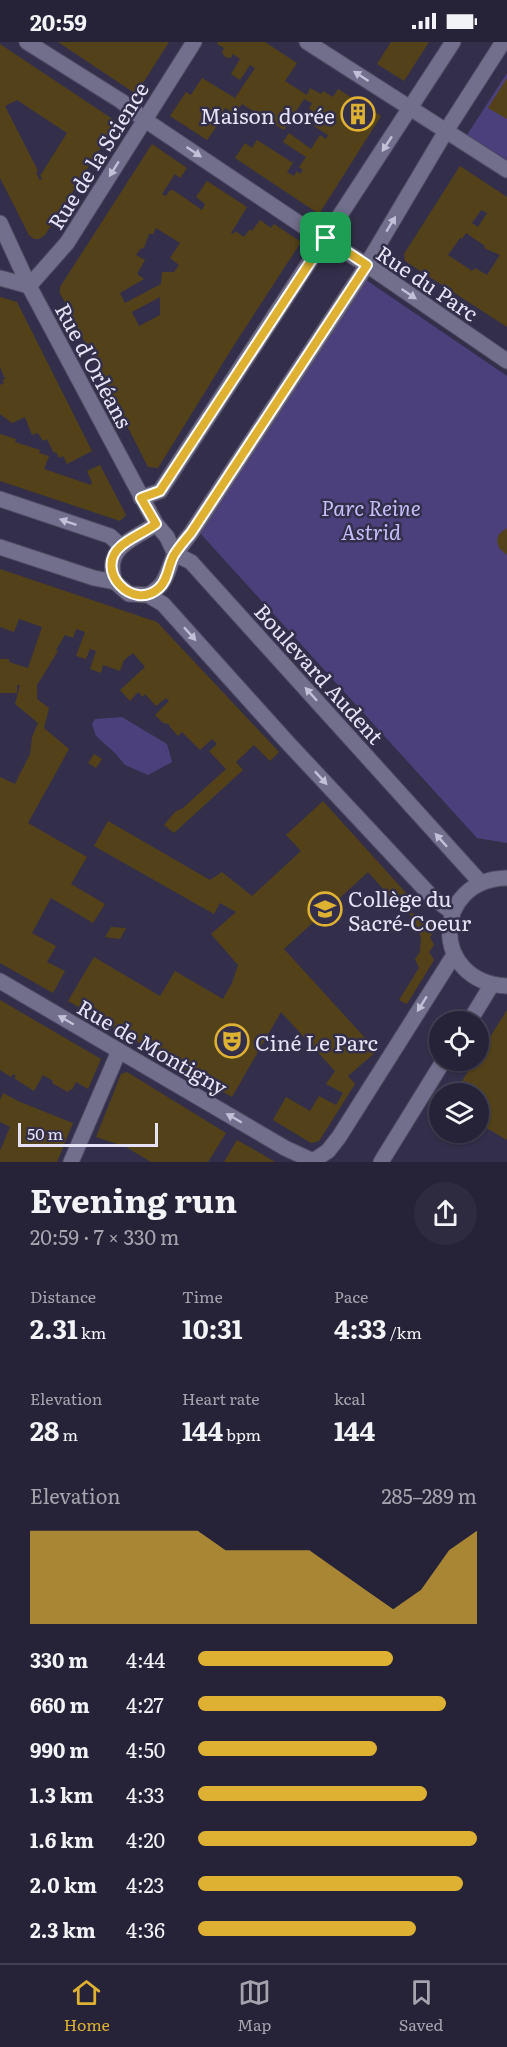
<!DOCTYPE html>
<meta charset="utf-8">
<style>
body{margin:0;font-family:Literata,serif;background:#2e2b40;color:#f1f3f6;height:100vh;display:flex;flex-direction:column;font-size:22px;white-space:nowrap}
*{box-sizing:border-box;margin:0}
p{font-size:20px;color:#a4a4ae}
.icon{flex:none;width:33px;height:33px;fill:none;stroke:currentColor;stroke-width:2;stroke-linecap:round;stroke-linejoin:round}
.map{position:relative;height:1120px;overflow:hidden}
.panel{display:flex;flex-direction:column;background:#262338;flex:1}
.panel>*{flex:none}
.buttons{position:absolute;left:429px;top:969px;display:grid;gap:12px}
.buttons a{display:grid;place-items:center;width:60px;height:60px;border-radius:50%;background:#262338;box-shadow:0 2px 4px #0004,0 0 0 2px #424053;font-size:30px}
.scale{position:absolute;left:18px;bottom:15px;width:140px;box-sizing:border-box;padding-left:6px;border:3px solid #e5e3f5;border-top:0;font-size:16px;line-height:21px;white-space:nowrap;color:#e5e3f5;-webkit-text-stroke:4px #332f4a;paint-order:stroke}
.pin{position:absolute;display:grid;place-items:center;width:51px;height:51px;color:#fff;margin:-26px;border-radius:12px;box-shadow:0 3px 9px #0006}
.round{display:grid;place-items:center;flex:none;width:63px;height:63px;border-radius:32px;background:#2e2b40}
.head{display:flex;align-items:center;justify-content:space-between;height:102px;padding:0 30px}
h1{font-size:33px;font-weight:700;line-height:45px}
.metrics{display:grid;grid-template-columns:repeat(3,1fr);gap:9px;height:102px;padding:6px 30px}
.metrics div{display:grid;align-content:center}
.metrics b{font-size:26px;font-weight:700}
.metrics small{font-size:16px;font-weight:400}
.metrics p{font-size:16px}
.chart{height:168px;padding:12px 30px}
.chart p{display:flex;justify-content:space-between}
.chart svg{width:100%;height:108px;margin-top:6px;fill:#dfb133;opacity:.7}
ul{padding:0 30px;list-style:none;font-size:20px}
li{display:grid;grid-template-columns:96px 72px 1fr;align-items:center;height:45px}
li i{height:15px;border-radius:8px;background:#dfb133}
.status{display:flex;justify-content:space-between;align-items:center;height:42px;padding:0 30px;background:#262338;direction:ltr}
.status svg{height:16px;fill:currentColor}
.tab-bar{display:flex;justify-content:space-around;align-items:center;height:84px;border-top:2px solid #424053;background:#262338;font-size:16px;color:#a4a4ae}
.tab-bar a{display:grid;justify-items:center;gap:3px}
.tab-bar .current{color:#dfb133}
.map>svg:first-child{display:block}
</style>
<div class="status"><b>20:59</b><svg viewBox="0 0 49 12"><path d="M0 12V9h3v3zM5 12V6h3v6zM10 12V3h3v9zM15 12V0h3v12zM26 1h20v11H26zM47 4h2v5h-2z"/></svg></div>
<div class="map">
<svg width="507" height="1120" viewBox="0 0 507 1120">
<rect width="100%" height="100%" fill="#332f4a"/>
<!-- green -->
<g fill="#4b407c">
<polygon points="507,31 507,118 467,93"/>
<polygon points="366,238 507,334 507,801 477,796 199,490"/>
<polygon points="122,675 167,702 172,720 148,733 125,723 115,711 96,694 92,682 95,677"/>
</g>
<!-- building -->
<g fill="#534219" fill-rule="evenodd">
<polygon points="58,0 169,0 136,52"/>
<polygon points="218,0 265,0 297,21 285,39 307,53 310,46 321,52 323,49 333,55 338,47 381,74 319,172 235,116 245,101 252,106 257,98 293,121 287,130 294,134 297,129 300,132 303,128 299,125 306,115 283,100 289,91 311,107 320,93 326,97 328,93 314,84 320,74 309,67 312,61 304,57 284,88 242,62 235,72 225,66 220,74 208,67 205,72 208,75 211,72 216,72 221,78 207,98 170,74 186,50 191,53 202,36 235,56 255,26 250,23 240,38 231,32 240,17 233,12 231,16 225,15 222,10 224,6 217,2"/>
<polygon points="391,0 429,0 404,39 377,22"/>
<path d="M0,2L117,80L45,193L39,197H34L29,193L0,136ZM17,58L67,91L40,134L42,136L40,139L36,130L38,129L5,64Z"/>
<polygon points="507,36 507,77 488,66"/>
<path d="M152,102L187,126L180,136L175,132L162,152L166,154L169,149L173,148L202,168L205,162L196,155L207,139L247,165L231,191L233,192L235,189L244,195L250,187L252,189L260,178L271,186L274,182L301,200L234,303L158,426L148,425L60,251V245ZM156,186L180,201L170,216L179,223L174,230H162L161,242L125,261L120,251L144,237L137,232L145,218L136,213L140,207L144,206L149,192H153ZM160,255V273L139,284L132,270Z"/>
<path d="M460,124L507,155V285L405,219L404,212ZM481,168L487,171L478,185L472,181ZM466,191L485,204L484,206L500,213L487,233L475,226L472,229L448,213L460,196L462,197Z"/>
<polygon points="0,255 17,260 92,409 67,422 63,414 59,416 56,410 54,411 47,397 43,399 38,391 32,393 25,375 12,381 0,372 0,343 4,341 2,338 5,337 0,325"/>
<polygon points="0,392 16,397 15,400 40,408 39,411 49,414 44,427 91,443 92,440 87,429 100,423 126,473 120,479 0,439"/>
<polygon points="507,486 507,513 499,506 497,499 499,492"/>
<polygon points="0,527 157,580 279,710 270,719 254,703 236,720 243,728 174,791 164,783 175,770 183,766 226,727 209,709 217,702 212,697 200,708 182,690 178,694 170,685 169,682 163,681 155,673 169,659 166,656 156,664 145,652 143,655 138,650 130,659 120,648 145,625 133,611 124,618 120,629 103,623 101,631 90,627 96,609 90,607 86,617 76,614 85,590 76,587 73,596 65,593 56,608 58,609 37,643 37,657 49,666 44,686 69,707 28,781 87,815 71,842 105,862 93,881 51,856 32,891 56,904 47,920 65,929 53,951 0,921 0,735 15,742 30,712 32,695 38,681 15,662 20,643 17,643 17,651 0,651 0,617 9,617 9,620 28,626 42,585 19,577 14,590 0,585"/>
<polygon points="94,712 102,717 96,726 88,721"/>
<polygon points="323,759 406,851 402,857 394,859 368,830 284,907 377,1009 348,1034 355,1042 319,1099 311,1101 273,1078 286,1055 310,1069 319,1054 336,1063 343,1051 326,1042 335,1029 281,970 232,1055 68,959 94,915 160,954 175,929 223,957 232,941 238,923 211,892 236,870 220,861 214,872 94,804 108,779 210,838 222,830 252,854 301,809 286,793"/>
<polygon points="409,871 418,872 422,879 431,880 435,888 430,895 434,903 429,910 434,918 407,962 399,958 419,926 415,917 420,910 421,895"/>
<polygon points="111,885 126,886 120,897 105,895"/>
<polygon points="0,958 101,1017 88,1047 76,1040 72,1048 70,1047 68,1050 52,1041 53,1039 43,1033 34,1049 14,1036 16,1034 13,1032 11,1035 0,1028"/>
<polygon points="507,968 507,1098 478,1081 478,1052 454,1052 475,1018 478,1018 478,1014"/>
<polygon points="127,1030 226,1091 208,1120 151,1120 126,1105 96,1095 121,1032"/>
<polygon points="3,1051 20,1060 73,1081 57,1120 0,1120 0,1109 10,1085 0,1080 0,1058"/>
<polygon points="452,1090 474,1090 468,1100"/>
<polygon points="237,1098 260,1111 275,1120 224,1120"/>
</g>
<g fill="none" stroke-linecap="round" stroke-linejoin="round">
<defs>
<g id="minor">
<polyline points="27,0 121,59 145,78 306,186 367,223 507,319"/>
<polyline points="307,0 507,128"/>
<polyline points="0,181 29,244 156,482"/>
<polyline points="0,236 29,244"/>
<polyline points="29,244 67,201 194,0"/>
<polyline points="141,456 160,449 453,0"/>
<polyline points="175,512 191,491 360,234 446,89 503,0"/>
<polyline points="0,939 285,1106 313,1119 328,1109 339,1095 454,913"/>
<polyline points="71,1120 119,1009"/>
</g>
<g id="tertiary">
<polyline points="0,457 110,494 121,504"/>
<polyline points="0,505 94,536 115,540 129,552 148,553 163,562 288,701 433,856 452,870"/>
<path d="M115,540C103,505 133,498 156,482L167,495L175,512L191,520L481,841"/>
<path d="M148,553C168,542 166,530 175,512"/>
</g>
<g id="secondary">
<path d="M507,836C432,837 429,940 507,944"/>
<polyline points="469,980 491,944"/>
<polyline points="381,1120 444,1018"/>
</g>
</defs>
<!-- minor casing -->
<use href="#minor" stroke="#504c62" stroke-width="17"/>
<!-- tertiary casing -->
<use href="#tertiary" stroke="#504c62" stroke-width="17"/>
<!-- secondary casing -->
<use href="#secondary" stroke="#504c62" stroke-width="17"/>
<!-- minor -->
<use href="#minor" stroke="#726f8d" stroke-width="15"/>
<!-- tertiary -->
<use href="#tertiary" stroke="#726f8d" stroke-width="15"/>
<!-- secondary -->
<use href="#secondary" stroke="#726f8d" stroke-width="15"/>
</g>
<!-- one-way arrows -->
<defs><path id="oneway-solid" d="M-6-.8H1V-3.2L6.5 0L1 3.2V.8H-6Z" transform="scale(1.5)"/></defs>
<g fill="#c2c0d6">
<use href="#oneway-solid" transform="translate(361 34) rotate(-147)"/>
<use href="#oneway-solid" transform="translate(387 102) rotate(123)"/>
<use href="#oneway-solid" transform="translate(194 110) rotate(34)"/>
<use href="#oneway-solid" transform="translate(114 127) rotate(122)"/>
<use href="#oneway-solid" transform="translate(391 182) rotate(-59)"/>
<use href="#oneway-solid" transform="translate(409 252) rotate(34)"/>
<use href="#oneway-solid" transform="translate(68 480) rotate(-161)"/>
<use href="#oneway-solid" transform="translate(190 592) rotate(48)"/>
<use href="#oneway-solid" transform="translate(311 652) rotate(-132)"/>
<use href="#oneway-solid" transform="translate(321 736) rotate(47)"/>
<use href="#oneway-solid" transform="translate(441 798) rotate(-132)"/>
<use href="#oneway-solid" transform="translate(422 962) rotate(122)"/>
<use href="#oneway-solid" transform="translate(66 978) rotate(-150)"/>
<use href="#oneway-solid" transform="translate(234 1076) rotate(-150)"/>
</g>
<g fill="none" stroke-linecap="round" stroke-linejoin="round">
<defs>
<path id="route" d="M326,196L367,223L191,491C185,498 179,505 174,513C168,524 168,538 159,546C133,570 93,528 121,504C130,496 145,490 156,482L141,456L160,449Z"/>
</defs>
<!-- route casing -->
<use href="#route" stroke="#fff" stroke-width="12"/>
<!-- route -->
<use href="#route" stroke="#dfb133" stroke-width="8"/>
</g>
<!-- icons -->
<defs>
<symbol id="building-ring" viewBox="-11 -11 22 22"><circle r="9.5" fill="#332f4a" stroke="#dfb133" stroke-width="1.5"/><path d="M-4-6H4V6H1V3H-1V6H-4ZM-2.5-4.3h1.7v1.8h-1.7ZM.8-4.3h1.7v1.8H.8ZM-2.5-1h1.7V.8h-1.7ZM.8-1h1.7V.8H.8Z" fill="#dfb133"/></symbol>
<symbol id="school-ring" viewBox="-11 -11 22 22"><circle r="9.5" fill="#332f4a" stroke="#dfb133" stroke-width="1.5"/><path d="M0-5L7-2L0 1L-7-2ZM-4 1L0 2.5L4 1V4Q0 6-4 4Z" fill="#dfb133"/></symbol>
<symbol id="theatre-ring" viewBox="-11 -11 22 22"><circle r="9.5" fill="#332f4a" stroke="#dfb133" stroke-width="1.5"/><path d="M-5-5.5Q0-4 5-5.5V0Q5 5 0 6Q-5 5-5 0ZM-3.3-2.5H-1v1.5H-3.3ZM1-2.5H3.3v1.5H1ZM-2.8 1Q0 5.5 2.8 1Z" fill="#dfb133"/></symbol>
</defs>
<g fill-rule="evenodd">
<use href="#building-ring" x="339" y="53" width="38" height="38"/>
<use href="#school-ring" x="306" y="848" width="38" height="38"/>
<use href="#theatre-ring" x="213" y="980" width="38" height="38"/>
</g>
<g text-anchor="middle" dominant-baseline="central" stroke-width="5" stroke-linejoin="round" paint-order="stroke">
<!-- poi labels -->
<g font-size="21" fill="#e5e3f5" stroke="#332f4a" text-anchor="start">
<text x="335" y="72" text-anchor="end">Maison dorée</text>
<text x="348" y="855">Collège du<tspan x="348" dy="24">Sacré-Coeur</tspan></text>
<text x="255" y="999">Ciné Le Parc</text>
</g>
<!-- street labels -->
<g font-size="21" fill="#e5e3f5" stroke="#332f4a">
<text transform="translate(97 113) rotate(-58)">Rue de la Science</text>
<text transform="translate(428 240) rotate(34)">Rue du Parc</text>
<text transform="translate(95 323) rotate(62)">Rue d'Orléans</text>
<text transform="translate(320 631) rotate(48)">Boulevard Audent</text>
<text transform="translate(153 1004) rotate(30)">Rue de Montigny</text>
</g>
<!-- park labels -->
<g font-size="21" font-style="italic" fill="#c4bef8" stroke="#332f4a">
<text x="371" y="464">Parc Reine<tspan x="371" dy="24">Astrid</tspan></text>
</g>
</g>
</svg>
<div class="buttons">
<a><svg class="icon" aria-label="locate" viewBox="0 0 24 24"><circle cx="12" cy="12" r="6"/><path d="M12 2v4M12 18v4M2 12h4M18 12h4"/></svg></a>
<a><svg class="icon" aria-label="layers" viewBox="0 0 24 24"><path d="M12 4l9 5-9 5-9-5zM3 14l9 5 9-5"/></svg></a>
</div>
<div class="scale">50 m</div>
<div class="pin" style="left:326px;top:196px;background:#1e9e55"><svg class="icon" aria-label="arrive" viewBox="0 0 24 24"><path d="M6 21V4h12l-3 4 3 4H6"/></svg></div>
</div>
<section class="panel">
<div class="head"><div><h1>Evening run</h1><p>20:59 · 7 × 330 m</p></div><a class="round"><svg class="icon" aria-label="share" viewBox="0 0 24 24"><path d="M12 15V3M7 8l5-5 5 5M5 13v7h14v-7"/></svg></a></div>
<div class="metrics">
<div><p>Distance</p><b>2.31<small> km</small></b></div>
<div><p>Time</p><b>10:31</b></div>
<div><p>Pace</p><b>4:33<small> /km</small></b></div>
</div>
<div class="metrics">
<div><p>Elevation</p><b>28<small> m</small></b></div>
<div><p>Heart rate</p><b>144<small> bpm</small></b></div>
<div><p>kcal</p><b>144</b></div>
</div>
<div class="chart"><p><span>Elevation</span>285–289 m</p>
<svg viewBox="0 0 160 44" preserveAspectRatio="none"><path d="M0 44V6L10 6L20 6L30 6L40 6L50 6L60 6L70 14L80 14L90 14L100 14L110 22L120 30L130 38L140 30L150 14L160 6V44z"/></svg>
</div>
<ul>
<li><b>330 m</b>4:44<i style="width:70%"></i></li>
<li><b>660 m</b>4:27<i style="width:89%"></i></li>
<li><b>990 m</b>4:50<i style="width:64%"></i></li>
<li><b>1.3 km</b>4:33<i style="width:82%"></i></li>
<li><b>1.6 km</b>4:20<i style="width:100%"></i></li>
<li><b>2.0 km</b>4:23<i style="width:95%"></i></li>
<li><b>2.3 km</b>4:36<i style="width:78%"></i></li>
</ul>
</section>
<nav class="tab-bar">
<a class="current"><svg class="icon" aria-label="home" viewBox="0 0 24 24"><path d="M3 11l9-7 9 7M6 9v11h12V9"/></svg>Home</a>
<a><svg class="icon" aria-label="map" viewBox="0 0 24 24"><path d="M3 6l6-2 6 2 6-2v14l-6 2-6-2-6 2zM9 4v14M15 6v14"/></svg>Map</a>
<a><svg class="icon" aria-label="saved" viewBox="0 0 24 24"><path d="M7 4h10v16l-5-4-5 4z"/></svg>Saved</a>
</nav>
